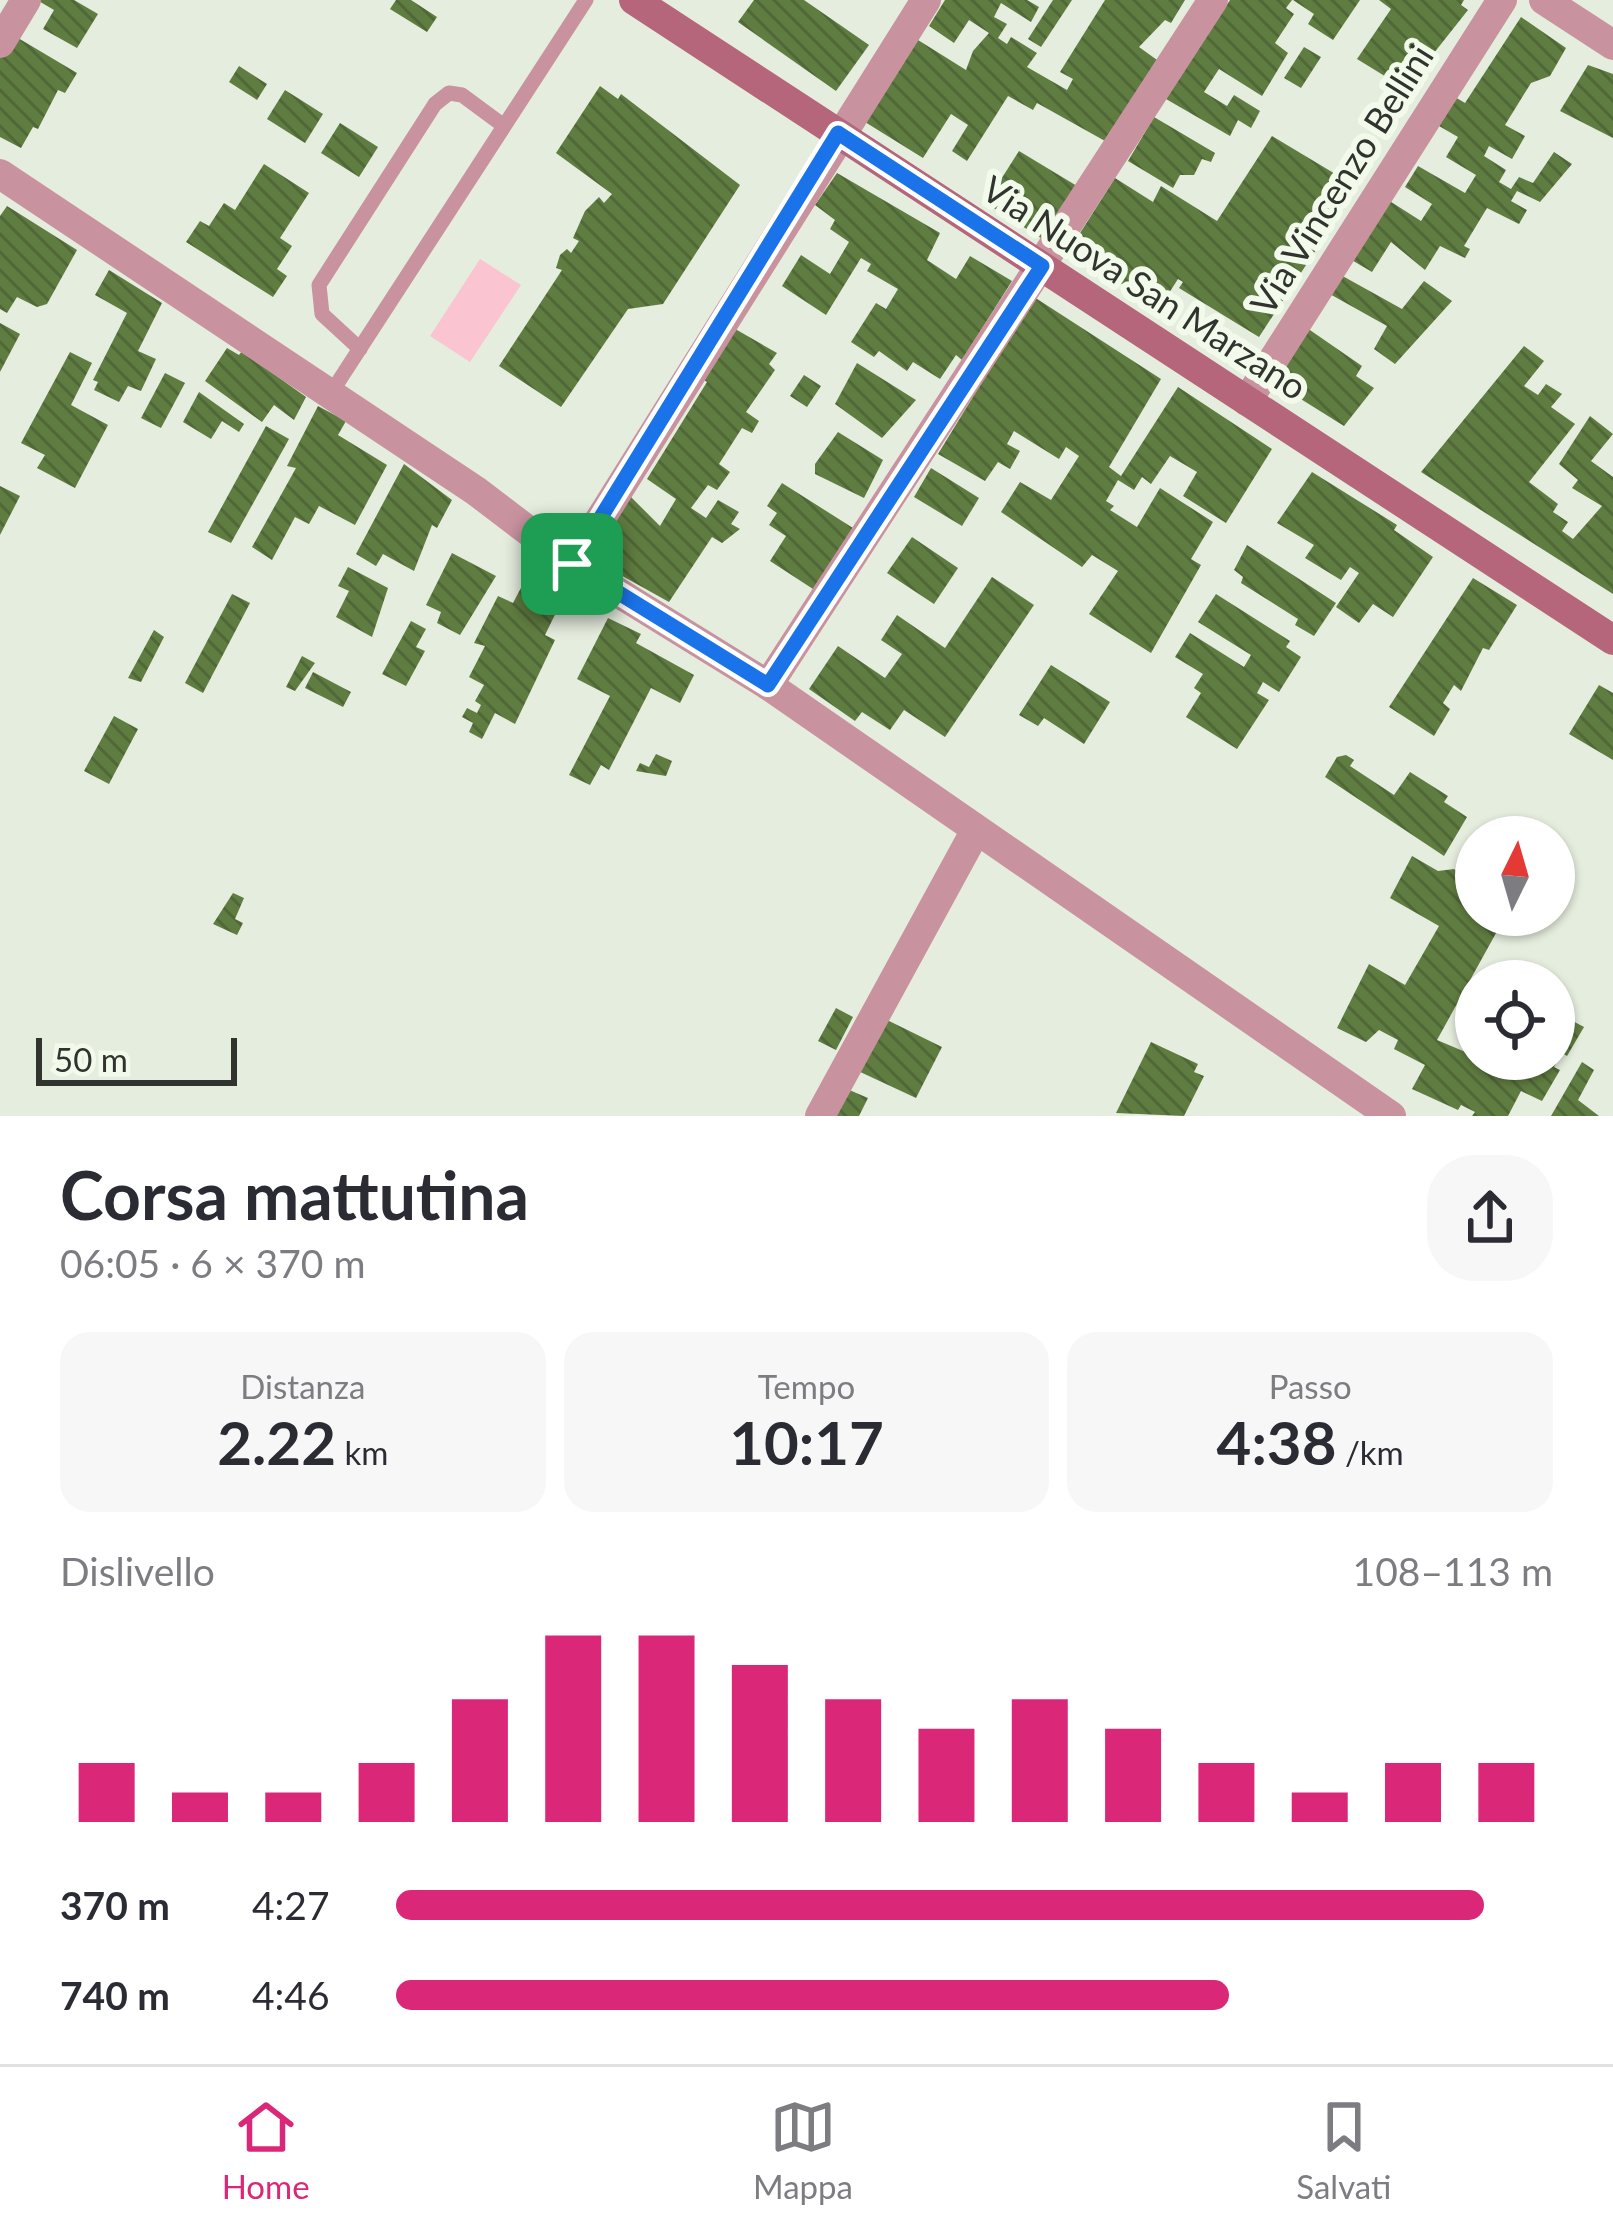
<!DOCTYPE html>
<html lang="it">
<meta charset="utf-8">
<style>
body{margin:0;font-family:Lato,sans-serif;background:#f7f7f7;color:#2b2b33;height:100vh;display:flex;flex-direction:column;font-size:45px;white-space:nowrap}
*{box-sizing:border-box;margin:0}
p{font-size:39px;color:#7c7c81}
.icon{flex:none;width:66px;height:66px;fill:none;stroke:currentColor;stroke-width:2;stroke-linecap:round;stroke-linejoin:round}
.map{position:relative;height:1116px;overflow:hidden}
.details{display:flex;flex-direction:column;background:#fff;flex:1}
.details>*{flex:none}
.needle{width:78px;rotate:5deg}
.tools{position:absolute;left:1455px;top:816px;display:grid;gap:24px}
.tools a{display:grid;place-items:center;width:120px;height:120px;border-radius:50%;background:#fff;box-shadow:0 3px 9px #0004;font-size:60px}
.scale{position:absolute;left:36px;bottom:30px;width:201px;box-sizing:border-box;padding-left:12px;border:6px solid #31342e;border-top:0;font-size:33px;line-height:42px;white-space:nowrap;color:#31342e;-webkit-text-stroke:9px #f2fbeb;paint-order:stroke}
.pin{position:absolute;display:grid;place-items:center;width:102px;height:102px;color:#fff;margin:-51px;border-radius:24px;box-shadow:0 6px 18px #0006}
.round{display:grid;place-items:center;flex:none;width:126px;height:126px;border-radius:48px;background:#f7f7f7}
.headline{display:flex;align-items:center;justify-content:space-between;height:204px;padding:0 60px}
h1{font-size:66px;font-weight:700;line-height:90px}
.stats{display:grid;grid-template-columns:repeat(3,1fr);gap:18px;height:204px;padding:12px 60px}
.stats div{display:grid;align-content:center;border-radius:30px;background:#f7f7f7;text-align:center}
.stats b{font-size:60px;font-weight:700}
.stats small{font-size:33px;font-weight:400}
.stats p{font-size:33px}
.chart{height:336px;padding:24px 60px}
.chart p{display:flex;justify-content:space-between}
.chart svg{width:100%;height:216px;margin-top:12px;stroke:#db2777;stroke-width:6}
ul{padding:0 60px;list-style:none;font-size:39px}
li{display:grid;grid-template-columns:192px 144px 1fr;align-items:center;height:90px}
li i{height:30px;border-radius:15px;background:#db2777}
.tab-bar{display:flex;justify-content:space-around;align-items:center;height:168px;border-top:3px solid #e1e1e2;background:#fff;font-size:33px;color:#7c7c81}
.tab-bar a{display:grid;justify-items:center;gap:6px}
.tab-bar .on{color:#db2777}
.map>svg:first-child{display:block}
</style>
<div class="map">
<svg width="1613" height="1116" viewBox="0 0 1613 1116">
<defs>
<pattern id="building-back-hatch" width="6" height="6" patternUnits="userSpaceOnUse" patternTransform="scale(3)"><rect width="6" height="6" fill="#607d41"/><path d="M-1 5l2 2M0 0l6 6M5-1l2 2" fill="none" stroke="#506737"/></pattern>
</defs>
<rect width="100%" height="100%" fill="#e5edde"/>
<!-- pitch -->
<polygon fill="#fac4d0" points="480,259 521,285 470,362 430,336"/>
<!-- building -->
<g fill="url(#building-back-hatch)">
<polygon points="37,0 74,0 98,14 77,48 43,29 54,10"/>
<polygon points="396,0 411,0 437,17 427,32 390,9"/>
<polygon points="754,0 804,0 869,45 836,91 738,22"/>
<polygon points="945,0 1027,0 1039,7 1031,22 1001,3 994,17 1007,24 998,38 1007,44 1011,37 1037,53 1027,67 1067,90 1073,79 1060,72 1105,0 1185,0 1171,23 1165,20 1139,47 1157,60 1105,141 1037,103 1033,110 1008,96 967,161 952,151 968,125 951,114 923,158 865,122 918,40 966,70 973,51 989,33 969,20 954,43 929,26"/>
<polygon points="1053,0 1072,0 1041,47 1028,39"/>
<polygon points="1230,0 1292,0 1286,8 1294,14 1275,43 1288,53 1262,96 1219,69 1204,92 1227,106 1234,95 1260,111 1251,128 1238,120 1230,136 1166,99"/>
<polygon points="1293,0 1360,0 1333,40 1308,24 1314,14"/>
<polygon points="1379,0 1464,0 1461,5 1468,10 1426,63 1432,68 1414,94 1357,59 1391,9"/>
<polygon points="1521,17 1566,48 1550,76 1531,83 1505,125 1525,136 1512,159 1489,146 1484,156 1506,170 1499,182 1511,189 1519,177 1533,183 1554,152 1572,164 1540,202 1517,191 1511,201 1527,210 1519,224 1487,208 1464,246 1470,249 1465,258 1440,246 1425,270 1391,242 1372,272 1350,259 1388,200 1421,221 1432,204 1405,187 1418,166 1465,193 1476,175 1446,157 1458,137 1439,126 1455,97 1465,103"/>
<polygon points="13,35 77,73 65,93 58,90 38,129 33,127 21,148 0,137 0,58"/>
<polygon points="1304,47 1321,57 1301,88 1284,78"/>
<polygon points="1588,65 1613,74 1613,138 1560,111"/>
<polygon points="239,66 267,84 257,100 229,82"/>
<polygon points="600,86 618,99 621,94 740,185 663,304 628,309 561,407 499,366 562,270 556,268 560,255 567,249 571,253 579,241 573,238 585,211 599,197 604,203 612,194 556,153"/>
<polygon points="285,90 323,114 305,143 267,119"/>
<polygon points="1154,117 1215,153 1211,162 1202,159 1194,175 1180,175 1173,188 1128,161"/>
<polygon points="340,123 378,147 359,177 321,153"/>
<polygon points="1272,136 1357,187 1259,337 1179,288 1183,282 1178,279 1160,307 1068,252 1115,178 1153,202 1161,186 1217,221"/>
<polygon points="1019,151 1077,186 1044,240 986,203"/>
<polygon points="264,164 309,193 280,238 292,246 277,269 287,276 273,297 186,242 200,221 209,226 224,203 235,210"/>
<polygon points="837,173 940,233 927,260 956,279 970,256 1012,281 962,360 956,355 940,379 913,362 907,371 879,351 874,357 851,342 876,303 886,309 898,289 867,271 871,264 861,258 826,315 782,286 801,255 830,274 849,242 830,229 835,220 815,205"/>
<polygon points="7,206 77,250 47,304 37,307 17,297 7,313 0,309 0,216"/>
<polygon points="109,270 162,303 138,351 156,359 141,391 128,386 119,402 94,390 98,382 93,380 127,313 95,295"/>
<polygon points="1339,274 1402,309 1424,281 1452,301 1395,364 1374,349 1387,326 1328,293"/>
<polygon points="1034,297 1161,379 1109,467 1121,476 1178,387 1272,449 1226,523 1183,496 1197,472 1170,456 1151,484 1142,477 1134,490 1118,480 1106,501 1114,506 1110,510 1137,527 1160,488 1213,522 1191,559 1201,565 1151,653 1089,614 1118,571 1092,555 1082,567 1001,512 1020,482 1051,500 1079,456 1066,447 1059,459 1014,431 1007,444 1020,451 1010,469 998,462 985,481 938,454"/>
<polygon points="0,323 20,334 0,372"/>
<polygon points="730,326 777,353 769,364 775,370 746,412 759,421 752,433 742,428 719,464 730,472 717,490 708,485 691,508 706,518 718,500 739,512 731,524 740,529 722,543 712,537 669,602 599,563 594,551 631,497 660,526 676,499 647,479 707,382 698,376"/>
<polygon points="1307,328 1362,366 1356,376 1374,388 1344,426 1272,381"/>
<polygon points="1524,346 1544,361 1524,386 1538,395 1546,384 1562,394 1551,407 1575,424 1529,482 1558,504 1553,512 1568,522 1562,531 1573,539 1602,506 1572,488 1578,480 1559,464 1590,416 1613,434 1591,461 1613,477 1613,594 1421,472"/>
<polygon points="227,348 239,355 242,351 306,397 294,420 274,405 262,422 205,381"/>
<polygon points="70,352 92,363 71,405 108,425 75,488 37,468 45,455 21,443"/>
<polygon points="857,363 916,400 882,438 835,404"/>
<polygon points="165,373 185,383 161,428 141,418"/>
<polygon points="804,375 821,386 807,407 790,396"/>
<polygon points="199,392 244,424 239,432 222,421 211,439 183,422"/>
<polygon points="318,406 346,421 338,435 387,465 355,525 319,506 309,524 295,517 272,560 252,547 296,468 287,466"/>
<polygon points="266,426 289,439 231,543 208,532"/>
<polygon points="838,432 883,460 864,498 815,474 815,464"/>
<polygon points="404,464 452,500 437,528 432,525 414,571 383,554 376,566 356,554"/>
<polygon points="931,468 979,498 962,526 914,497"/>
<polygon points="1312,472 1397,525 1394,530 1433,557 1393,617 1373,604 1359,623 1336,607 1359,573 1350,567 1341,580 1305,558 1314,545 1277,523"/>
<polygon points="782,483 853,528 813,589 770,561 786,536 769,525 777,513 767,506"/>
<polygon points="0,486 20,496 0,535"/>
<polygon points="912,537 958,568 934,604 887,573"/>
<polygon points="1247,545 1336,603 1314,636 1295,625 1298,619 1241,583 1243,577 1234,570"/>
<polygon points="452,553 496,576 460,635 437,623 441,612 426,605"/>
<polygon points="534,563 570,584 545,635 555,640 515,724 495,713 482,739 469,732 473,723 462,717 467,708 477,713 481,705 475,701 484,685 469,677 485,646 474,643 498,596 513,603"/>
<polygon points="348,567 388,588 372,637 336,617 349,591 338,586"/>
<polygon points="992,577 1034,605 945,737 904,710 890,730 862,712 855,721 809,689 838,646 885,678 902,654 881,640 897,615 945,648"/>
<polygon points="1473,578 1517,605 1489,650 1483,648 1461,691 1454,685 1443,703 1450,709 1434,736 1389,707"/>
<polygon points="232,594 250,603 203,693 185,683"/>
<polygon points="1216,594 1290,641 1286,647 1301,657 1279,692 1263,682 1257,693 1269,700 1237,749 1186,717 1201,693 1194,688 1203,674 1175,657 1190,633 1244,667 1251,655 1198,622"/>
<polygon points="608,618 641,634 636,643 694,675 680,703 651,688 609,770 601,765 590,785 569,775 610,696 577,679"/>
<polygon points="411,621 426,629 416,647 425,651 406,686 382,674"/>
<polygon points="154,630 164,637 141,682 128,678"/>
<polygon points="302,656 315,663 295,691 286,687"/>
<polygon points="1051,665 1110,702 1084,744 1044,718 1038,726 1019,715"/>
<polygon points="313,672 351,692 343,707 305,688"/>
<polygon points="1599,685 1613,693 1613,760 1569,734"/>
<polygon points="114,716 138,729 109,784 84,771"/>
<polygon points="656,754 672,761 666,776 636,771 640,763 649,767"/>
<polygon points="1346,755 1354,760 1350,766 1394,795 1410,772 1448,796 1444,802 1467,817 1444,856 1325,777 1337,757"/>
<polygon points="1412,856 1438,871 1454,869 1476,885 1476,915 1506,915 1437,1040 1501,1067 1506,1059 1554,1059 1554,1011 1584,1027 1567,1056 1562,1053 1554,1067 1560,1070 1542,1101 1521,1091 1508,1116 1472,1116 1475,1112 1461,1105 1458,1110 1412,1089 1425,1065 1394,1049 1398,1040 1379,1030 1366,1042 1337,1028 1369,964 1405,985 1439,926 1390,898"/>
<polygon points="233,893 244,898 235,919 243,923 237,935 213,924"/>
<polygon points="836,1008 853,1017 836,1050 818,1041"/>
<polygon points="883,1018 942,1047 916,1098 856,1070"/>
<polygon points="1151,1042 1198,1064 1194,1072 1204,1076 1184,1116 1116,1113"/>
<polygon points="1582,1062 1594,1070 1578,1100 1599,1116 1551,1116"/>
<polygon points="847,1089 868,1098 859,1116 833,1116"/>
</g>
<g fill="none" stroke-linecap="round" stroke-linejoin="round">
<!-- service -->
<g stroke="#c9929f" stroke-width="15">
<polyline points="360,349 322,314 319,285 435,104 449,93 462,95 504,126"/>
<polyline points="331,393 586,0"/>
</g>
<!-- minor -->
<g stroke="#c9929f" stroke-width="30">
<polyline points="1544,0 1613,45"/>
<polyline points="0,43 26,0"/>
<polyline points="0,174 476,491 572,564 768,685 1391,1116"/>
<polyline points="1247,401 1502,0"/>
<polyline points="572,564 926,0"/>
<polyline points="768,685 1213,0"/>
<polyline points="820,1116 976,830"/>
</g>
<!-- secondary -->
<polyline stroke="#b5667b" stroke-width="30" points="634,0 1613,640"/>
</g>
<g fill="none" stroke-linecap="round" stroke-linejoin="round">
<defs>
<polygon id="route" points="838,133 1042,266 768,685 572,564"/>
</defs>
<!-- route casing -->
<use href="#route" stroke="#fff" stroke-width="24"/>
<!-- route -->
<use href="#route" stroke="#1a73e8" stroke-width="15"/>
</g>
<g text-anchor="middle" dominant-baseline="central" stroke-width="12" stroke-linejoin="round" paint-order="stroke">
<!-- street labels -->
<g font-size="36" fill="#31342e" stroke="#f2fbeb">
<text transform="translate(1341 179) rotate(-58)">Via Vincenzo Bellini</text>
<text transform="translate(1145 287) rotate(33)">Via Nuova San Marzano</text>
</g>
</g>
</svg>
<div class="tools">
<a><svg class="needle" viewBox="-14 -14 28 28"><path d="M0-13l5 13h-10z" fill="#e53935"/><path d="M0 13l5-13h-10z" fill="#7c7c81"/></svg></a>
<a><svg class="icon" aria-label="locate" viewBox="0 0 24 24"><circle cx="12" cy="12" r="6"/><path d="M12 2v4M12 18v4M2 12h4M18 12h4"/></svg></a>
</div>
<div class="scale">50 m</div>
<div class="pin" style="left:572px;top:564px;background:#1e9e55"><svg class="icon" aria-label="arrive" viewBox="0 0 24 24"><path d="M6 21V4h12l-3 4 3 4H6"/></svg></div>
</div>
<section class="details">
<div class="headline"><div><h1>Corsa mattutina</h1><p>06:05 · 6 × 370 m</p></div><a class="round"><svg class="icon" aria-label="share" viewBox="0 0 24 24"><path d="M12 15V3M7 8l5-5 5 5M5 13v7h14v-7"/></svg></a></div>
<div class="stats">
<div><p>Distanza</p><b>2.22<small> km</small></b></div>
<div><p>Tempo</p><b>10:17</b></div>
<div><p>Passo</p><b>4:38<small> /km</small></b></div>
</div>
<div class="chart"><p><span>Dislivello</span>108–113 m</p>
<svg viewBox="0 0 160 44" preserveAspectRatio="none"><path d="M5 44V32M15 44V38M25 44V38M35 44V32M45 44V19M55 44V6M65 44V6M75 44V12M85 44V19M95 44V25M105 44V19M115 44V25M125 44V32M135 44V38M145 44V32M155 44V32"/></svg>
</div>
<ul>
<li><b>370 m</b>4:27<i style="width:94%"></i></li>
<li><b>740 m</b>4:46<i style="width:72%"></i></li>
</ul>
</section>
<nav class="tab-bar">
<a class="on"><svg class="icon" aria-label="home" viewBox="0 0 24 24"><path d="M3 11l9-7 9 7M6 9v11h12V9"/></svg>Home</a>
<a><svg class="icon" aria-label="map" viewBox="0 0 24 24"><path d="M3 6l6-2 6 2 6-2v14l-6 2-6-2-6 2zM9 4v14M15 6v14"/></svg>Mappa</a>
<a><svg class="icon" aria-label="saved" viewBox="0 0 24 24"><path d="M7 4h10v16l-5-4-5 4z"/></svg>Salvati</a>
</nav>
